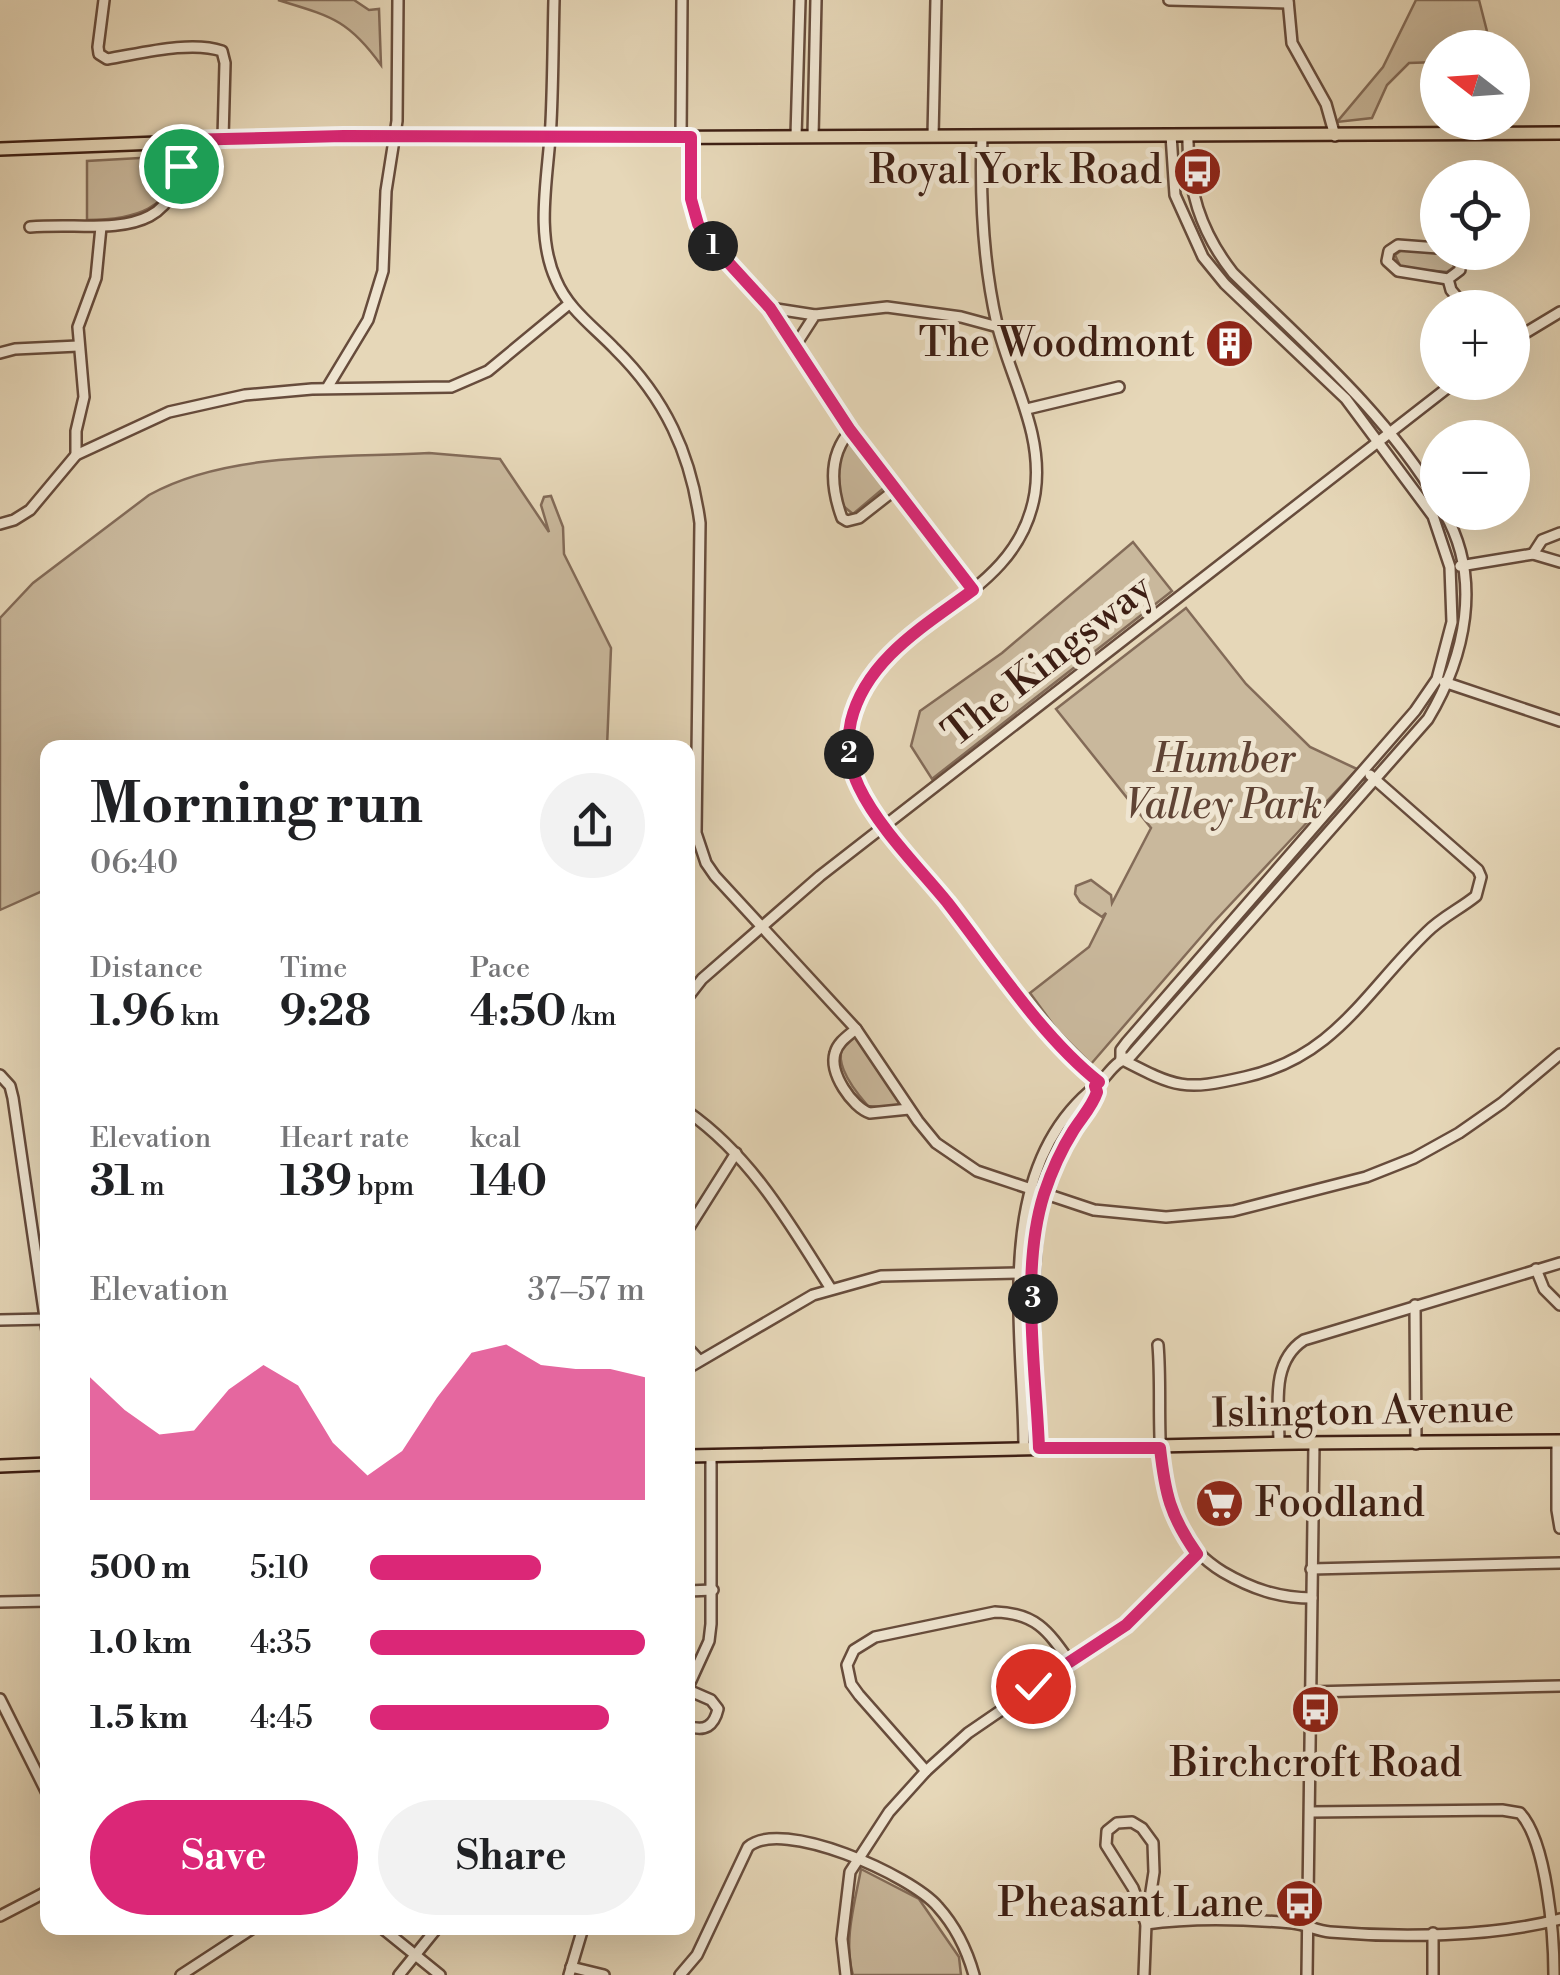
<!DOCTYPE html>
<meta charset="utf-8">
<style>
body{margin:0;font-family:"Libre Bodoni",serif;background:#f2f2f2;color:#202124;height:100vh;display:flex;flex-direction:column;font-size:38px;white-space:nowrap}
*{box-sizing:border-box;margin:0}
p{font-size:32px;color:#757577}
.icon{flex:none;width:55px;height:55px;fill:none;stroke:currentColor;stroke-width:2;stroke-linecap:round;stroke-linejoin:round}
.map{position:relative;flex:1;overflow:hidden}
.panel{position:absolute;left:40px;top:740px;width:655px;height:1195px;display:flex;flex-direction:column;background:#fff;border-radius:20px;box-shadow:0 10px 40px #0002}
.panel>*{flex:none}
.needle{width:65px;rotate:287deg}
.controls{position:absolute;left:1420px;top:30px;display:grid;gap:20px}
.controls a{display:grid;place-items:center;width:110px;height:110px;border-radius:50%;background:#fff;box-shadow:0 10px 40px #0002;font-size:50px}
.pin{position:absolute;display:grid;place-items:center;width:85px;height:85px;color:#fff;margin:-42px;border:5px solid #fff;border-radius:50%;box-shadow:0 2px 10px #0007}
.km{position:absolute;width:50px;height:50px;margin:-25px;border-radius:50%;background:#222;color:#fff;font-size:28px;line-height:50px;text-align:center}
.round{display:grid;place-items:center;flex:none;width:105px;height:105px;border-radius:52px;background:#f2f2f2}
.head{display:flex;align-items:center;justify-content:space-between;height:170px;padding:0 50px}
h1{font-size:55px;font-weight:800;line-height:75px}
.metrics{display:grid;grid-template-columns:repeat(3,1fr);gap:15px;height:170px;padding:10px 50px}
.metrics div{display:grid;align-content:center}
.metrics b{font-size:42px;font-weight:800}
.metrics small{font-size:28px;font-weight:400}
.metrics p{font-size:28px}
.chart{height:280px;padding:20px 50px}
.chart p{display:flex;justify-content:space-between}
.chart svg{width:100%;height:180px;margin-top:10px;fill:#db2777;opacity:.7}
.action{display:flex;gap:20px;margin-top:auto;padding:20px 50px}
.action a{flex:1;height:115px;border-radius:60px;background:#db2777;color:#fff;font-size:40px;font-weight:800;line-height:115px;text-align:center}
.action a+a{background:#f2f2f2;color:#202124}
ul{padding:0 50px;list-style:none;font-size:32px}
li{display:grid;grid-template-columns:160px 120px 1fr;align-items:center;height:75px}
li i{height:25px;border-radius:12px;background:#db2777}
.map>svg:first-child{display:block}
</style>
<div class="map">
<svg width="1560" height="1975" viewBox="0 0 1560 1975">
<rect width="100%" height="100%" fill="#e6d7b8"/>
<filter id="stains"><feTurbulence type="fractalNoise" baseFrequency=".002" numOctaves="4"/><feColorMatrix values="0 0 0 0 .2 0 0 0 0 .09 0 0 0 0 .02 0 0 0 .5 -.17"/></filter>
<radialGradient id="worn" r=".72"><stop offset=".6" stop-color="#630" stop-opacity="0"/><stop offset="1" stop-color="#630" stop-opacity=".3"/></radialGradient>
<!-- green -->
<g fill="#c9b89c" stroke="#836b58" stroke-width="2.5">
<path d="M278,0H354L369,10L379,9L381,65C348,19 330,16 278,0Z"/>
<polygon points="1416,0 1479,0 1491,47 1438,48 1437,62 1409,63 1387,85 1372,118 1337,122 1383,67"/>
<path d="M175,156C178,211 130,220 87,220V161Z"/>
<polygon points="1403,249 1450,255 1454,267 1447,272 1401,268 1395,255"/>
<path d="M848,440L885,487L853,514L842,505C837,481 834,462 848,440Z"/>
<path d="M429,453L500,459L549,532L541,505L544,497L551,496L563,527L564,554L611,648L607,747L48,748L47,889L0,910V618L33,583L149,495C228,451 341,458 429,453Z"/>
<polygon points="1133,542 1172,591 932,779 911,746 920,711 1002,653"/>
<polygon points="1186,608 1246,684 1310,747 1357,769 1213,923 1091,1064 1057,1030 1030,993 1089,947 1106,913 1102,917 1080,902 1075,894 1076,886 1091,880 1111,895 1112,903 1151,828 1056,709"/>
<polygon points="1361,780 1366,780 1365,785 1131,1052 1124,1053 1124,1048"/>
<path d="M856,1036L860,1040L901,1105L893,1108L868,1106C853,1089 822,1050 856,1036Z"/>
<path d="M861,1869L919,1899L959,1957L961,1975H853C843,1942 855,1902 861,1869Z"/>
</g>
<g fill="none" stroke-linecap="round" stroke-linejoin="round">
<defs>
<g id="minor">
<path d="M104,0L98,47L99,54L107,59C139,54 190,40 222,51L225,63L223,138"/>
<path d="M554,0C553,41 553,81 551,122C549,173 534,232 556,280C568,309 594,327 615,349C665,398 691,454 700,523L696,833L706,863L715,876L856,1029L918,1121L936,1143L977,1171L1094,1210L1166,1217L1233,1211L1366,1177L1414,1158L1459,1133L1502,1103L1560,1054"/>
<polyline points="1169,0 1288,3"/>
<polyline points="1288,0 1292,43 1326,104 1335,136"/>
<path d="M1188,135C1187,188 1200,231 1233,273C1306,345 1385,412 1438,501"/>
<polyline points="796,136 800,0"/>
<polyline points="813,136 816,0"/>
<polyline points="933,136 936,0"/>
<path d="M982,136C980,199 983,263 997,324C1011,381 1044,433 1035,493C1020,587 924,608 872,674C850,702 843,742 854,775C866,813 917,865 942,897C990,957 1040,1035 1099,1083"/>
<polyline points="681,137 682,0"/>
<polyline points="691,137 691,199 698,224 706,238 770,308 851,430 973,590"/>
<path d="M30,227C103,221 182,249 183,140"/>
<polyline points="1438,248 1398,245 1389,251 1387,261 1398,271 1448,279 1460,270 1460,261 1455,252"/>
<polyline points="1448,279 1451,290 1466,308"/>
<polyline points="770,308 815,315"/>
<polyline points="1512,341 1560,312"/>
<polyline points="795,346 815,315 887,307 961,317 998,327"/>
<polyline points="0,353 15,349 78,346"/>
<polyline points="327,388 368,320 383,271 386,191 397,121 398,0"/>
<polyline points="1027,409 1119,387"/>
<path d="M851,430C828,455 831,488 842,518L847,521L859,518L896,489"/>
<polyline points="76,455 76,431 84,397 78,327 96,278 101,227"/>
<polyline points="0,524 14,520 30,510 76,455 169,412 245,395 312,389 451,387 488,371 569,304"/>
<polyline points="1533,554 1542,540 1560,533"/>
<polyline points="1460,566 1533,554 1560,562"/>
<polyline points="1444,682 1560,721"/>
<polyline points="688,997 702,979 820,876 1455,382"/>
<path d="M856,1029C848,1036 838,1042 835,1053C829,1073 852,1107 870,1113L909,1109"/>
<polyline points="1121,1059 1121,1050 1127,1042 1415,711 1437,679 1452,622 1450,567 1433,516 1346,399 1225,284 1203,257 1175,195 1171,135"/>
<path d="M1121,1059C1177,1088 1184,1091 1245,1077C1335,1057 1365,992 1427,932C1442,917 1460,909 1476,896L1481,877L1478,870L1370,775"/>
<polyline points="0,1075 10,1086 13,1098 48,1338"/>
<path d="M688,1112C752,1157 790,1224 831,1289"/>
<polyline points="688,1229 736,1153"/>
<polyline points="1536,1269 1544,1289 1560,1305"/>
<polyline points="1415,1305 1416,1444"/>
<polyline points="0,1320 47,1319"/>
<path d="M1158,1345C1165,1426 1141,1522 1223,1572C1252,1589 1279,1598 1312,1598"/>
<polyline points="688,1348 699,1360"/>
<polyline points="688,1368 813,1295 881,1276 1022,1273"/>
<polyline points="1557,1441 1557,1510 1560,1528"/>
<path d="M1279,1443C1279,1407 1270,1362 1304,1340L1560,1263"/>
<path d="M1024,1448C1024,1331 990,1169 1096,1086C1108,1076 1114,1061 1130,1057L1428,719C1465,657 1483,579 1444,512"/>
<polyline points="1039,1448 1033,1292 1038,1220 1057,1161 1073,1130 1094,1101 1097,1093 1095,1086"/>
<polyline points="47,1464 48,1444"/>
<polyline points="1311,1569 1560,1563"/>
<polyline points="688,1591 713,1590"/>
<polyline points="0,1602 48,1601"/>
<polyline points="688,1687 709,1641 711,1624 711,1456"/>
<path d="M688,1690L711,1700L718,1709C714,1726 705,1732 688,1726"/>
<polyline points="1311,1692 1560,1686"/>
<polyline points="0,1699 48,1795"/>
<path d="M926,1771L859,1695L851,1684L847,1665L854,1650L875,1637L995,1612C1036,1613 1048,1631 1070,1662"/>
<path d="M1310,1812L1502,1810L1520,1813C1547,1842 1554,1936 1554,1975"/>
<polyline points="0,1916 48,1891"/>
<path d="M1146,1924C1193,1917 1246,1919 1292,1923C1305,1924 1317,1931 1330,1932C1400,1938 1492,1937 1560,1919"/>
<polyline points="382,1928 440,1975"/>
<polyline points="571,1967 604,1975"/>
<polyline points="181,1975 253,1928"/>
<polyline points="399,1975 437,1928"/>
<polyline points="569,1975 583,1928"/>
<path d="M680,1975L697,1955L748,1847C781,1817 911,1875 938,1907C956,1927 967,1950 974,1975"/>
<polyline points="846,1975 842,1939 850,1872 889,1812 926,1771 968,1733 1126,1625 1177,1577 1197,1554"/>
<polyline points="1144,1975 1146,1924 1154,1872 1153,1843 1142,1828 1132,1822 1117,1823 1107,1831 1106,1845 1133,1888 1146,1924"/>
<polyline points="1307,1975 1314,1443"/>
<polyline points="1433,1975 1433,1933"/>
</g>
<g id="major">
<polyline points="0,149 344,136 550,138 1560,133"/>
<polyline points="688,1456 1299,1443 1560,1441"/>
<polyline points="0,1466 48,1464"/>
</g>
</defs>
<!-- minor casing -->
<use href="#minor" stroke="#674c3c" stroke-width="14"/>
<!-- major casing -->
<use href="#major" stroke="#3d1e13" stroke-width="16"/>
<!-- minor -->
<use href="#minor" stroke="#efe5d1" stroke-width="9"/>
<!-- major -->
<use href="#major" stroke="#e6d7b8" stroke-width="11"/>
</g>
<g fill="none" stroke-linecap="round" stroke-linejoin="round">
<defs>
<path id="route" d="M181,166L182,140L344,136L691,137V199L698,224L706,238L770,308L850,430L973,590C926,625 866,659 851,721C846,743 849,767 859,787C878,827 919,868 947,902C993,961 1041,1036 1099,1082L1095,1086L1097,1092C1092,1107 1081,1118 1073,1131C1061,1150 1051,1173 1044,1194C1020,1270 1036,1369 1039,1448H1160C1165,1493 1170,1516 1197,1554L1126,1625L1033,1686"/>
</defs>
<!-- route casing -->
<use href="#route" stroke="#fff" stroke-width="20"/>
<!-- route -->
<use href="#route" stroke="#db2777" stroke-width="12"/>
</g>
<!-- icons -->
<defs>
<symbol id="bus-disc" viewBox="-11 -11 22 22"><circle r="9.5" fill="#8f2418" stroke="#efe5d1"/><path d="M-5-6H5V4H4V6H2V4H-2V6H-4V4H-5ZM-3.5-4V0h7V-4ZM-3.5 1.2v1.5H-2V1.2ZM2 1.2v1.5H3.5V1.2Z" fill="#fff"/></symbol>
<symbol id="building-disc" viewBox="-11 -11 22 22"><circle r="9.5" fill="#8f2418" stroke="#efe5d1"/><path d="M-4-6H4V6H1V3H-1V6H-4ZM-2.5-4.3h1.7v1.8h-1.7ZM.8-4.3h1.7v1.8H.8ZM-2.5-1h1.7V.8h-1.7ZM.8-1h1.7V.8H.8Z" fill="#fff"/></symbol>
<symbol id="supermarket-disc" viewBox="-11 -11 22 22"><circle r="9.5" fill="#8f2418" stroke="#efe5d1"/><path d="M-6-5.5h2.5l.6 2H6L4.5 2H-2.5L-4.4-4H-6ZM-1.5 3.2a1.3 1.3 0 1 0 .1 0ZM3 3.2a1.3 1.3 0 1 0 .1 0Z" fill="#fff"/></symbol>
</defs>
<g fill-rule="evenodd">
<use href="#bus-disc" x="1170" y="144" width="55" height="55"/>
<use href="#building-disc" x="1202" y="316" width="55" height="55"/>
<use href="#supermarket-disc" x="1192" y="1476" width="55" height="55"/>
<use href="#bus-disc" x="1288" y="1682" width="55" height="55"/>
<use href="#bus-disc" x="1272" y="1876" width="55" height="55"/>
</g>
<g text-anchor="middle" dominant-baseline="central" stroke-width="10" stroke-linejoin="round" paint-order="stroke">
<!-- poi labels -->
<g font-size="40" fill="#3d1e13" stroke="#efe5d1" text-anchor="end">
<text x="1162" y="171">Royal York Road</text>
<text x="1195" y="344">The Woodmont</text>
<text x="1255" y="1504" text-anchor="start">Foodland</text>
<text x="1316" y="1764" text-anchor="middle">Birchcroft Road</text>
<text x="1264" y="1904">Pheasant Lane</text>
</g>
<!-- street labels -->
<g font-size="40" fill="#3d1e13" stroke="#efe5d1">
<text transform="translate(1048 661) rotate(-38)">The Kingsway</text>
<text transform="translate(1363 1412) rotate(-1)">Islington Avenue</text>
</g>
<!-- park labels -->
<g font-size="40" font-style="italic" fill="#604435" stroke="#efe5d1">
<text x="1224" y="760">Humber<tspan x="1224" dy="46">Valley Park</tspan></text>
</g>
</g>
<rect width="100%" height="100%" filter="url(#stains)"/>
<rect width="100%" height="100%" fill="url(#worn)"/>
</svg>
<div class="controls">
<a><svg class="needle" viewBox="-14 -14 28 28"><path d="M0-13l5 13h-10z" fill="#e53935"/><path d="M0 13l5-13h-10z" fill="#757577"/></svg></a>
<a><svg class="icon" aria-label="locate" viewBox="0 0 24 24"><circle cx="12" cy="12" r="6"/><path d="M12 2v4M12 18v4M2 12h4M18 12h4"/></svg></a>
<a>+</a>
<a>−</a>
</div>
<div class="pin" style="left:181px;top:166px;background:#1e9e55"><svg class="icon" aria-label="arrive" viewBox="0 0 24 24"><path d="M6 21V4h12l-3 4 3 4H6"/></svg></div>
<div class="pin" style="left:1033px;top:1686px;background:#d93025"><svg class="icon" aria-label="check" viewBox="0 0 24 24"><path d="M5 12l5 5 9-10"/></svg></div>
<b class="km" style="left:713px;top:246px">1</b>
<b class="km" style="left:849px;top:754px">2</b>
<b class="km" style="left:1033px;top:1299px">3</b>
<section class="panel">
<div class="head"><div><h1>Morning run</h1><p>06:40</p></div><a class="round"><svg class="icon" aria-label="share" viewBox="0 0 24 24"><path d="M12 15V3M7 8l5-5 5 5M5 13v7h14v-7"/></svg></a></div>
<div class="metrics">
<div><p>Distance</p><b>1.96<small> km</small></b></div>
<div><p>Time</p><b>9:28</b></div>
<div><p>Pace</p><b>4:50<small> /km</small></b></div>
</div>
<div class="metrics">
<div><p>Elevation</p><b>31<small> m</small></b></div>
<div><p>Heart rate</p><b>139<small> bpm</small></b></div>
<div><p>kcal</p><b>140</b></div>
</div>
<div class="chart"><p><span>Elevation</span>37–57 m</p>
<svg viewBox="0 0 160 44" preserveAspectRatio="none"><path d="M0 44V14L10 22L20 28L30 27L40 17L50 11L60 16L70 30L80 38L90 32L100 19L110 8L120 6L130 11L140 12L150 12L160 14V44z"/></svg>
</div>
<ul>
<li><b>500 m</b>5:10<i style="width:62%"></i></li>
<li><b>1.0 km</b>4:35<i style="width:100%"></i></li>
<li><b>1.5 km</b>4:45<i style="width:87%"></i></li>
</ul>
<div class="action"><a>Save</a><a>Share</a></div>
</section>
</div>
